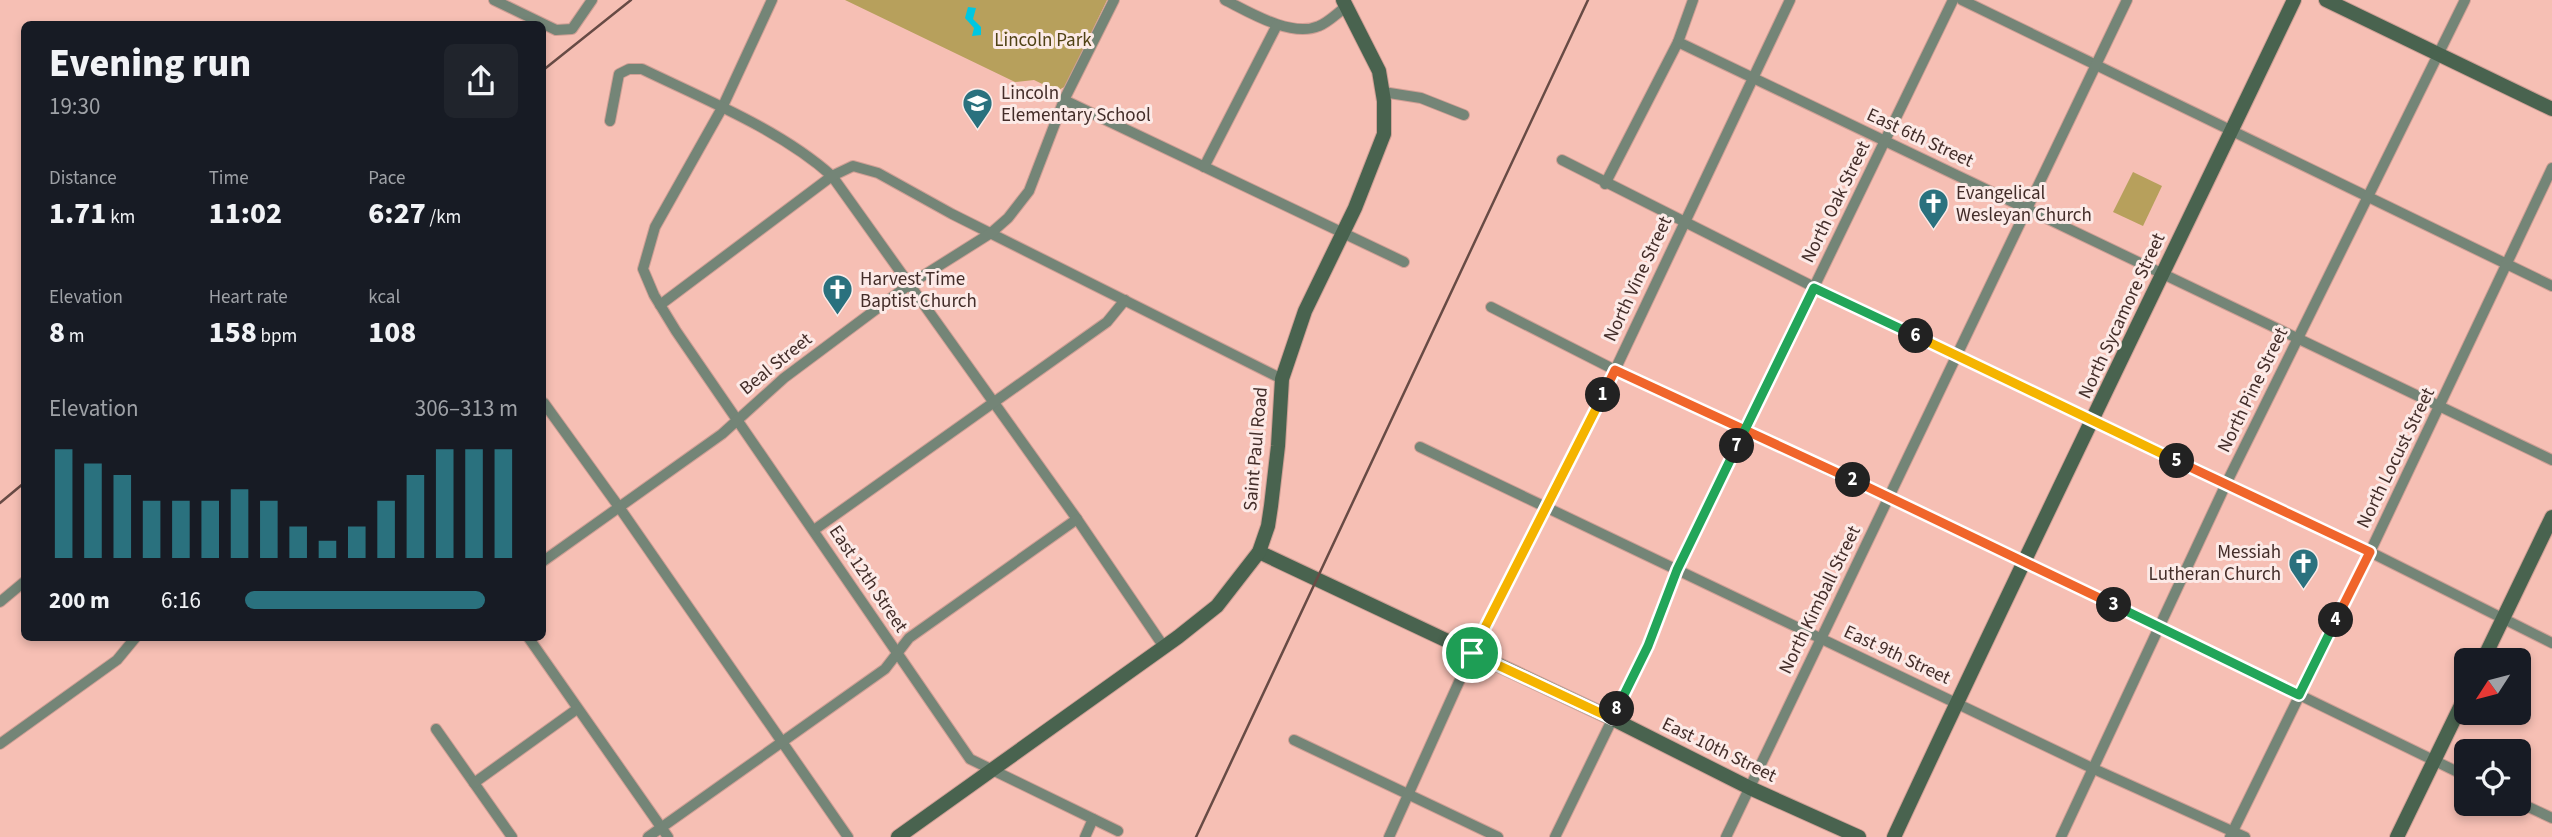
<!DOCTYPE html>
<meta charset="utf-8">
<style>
body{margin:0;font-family:"Source Sans 3",sans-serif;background:#20242c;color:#f1f3f6;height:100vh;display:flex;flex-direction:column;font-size:26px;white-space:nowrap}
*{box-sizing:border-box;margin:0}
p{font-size:23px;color:#9ea1a6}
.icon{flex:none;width:38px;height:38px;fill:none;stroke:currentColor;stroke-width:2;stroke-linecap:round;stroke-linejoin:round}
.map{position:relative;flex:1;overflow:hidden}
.drawer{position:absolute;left:21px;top:21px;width:525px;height:620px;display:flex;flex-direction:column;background:#171b24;border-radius:10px;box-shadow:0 4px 10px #0003}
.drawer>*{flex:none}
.needle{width:46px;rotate:234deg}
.tools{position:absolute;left:2454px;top:648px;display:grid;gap:14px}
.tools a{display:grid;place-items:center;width:77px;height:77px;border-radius:10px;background:#171b24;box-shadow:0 4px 10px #0003;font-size:35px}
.pin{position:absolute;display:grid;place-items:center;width:60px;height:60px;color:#fff;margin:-30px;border:4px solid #fff;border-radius:50%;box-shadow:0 2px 7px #0007}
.km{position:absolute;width:35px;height:35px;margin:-18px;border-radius:50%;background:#222;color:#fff;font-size:19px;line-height:35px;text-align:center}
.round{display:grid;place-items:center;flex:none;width:74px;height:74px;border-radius:10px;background:#20242c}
.headline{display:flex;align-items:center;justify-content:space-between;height:119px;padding:0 28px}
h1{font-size:38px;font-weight:800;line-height:52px}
.figures{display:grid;grid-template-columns:repeat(3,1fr);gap:10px;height:119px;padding:7px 28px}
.figures div{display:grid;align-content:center}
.figures b{font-size:30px;font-weight:800}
.figures small{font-size:19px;font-weight:400}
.figures p{font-size:19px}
.chart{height:196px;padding:14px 28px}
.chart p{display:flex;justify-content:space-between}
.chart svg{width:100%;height:126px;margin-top:7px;stroke:#2a717e;stroke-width:6}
ul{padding:0 28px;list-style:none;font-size:23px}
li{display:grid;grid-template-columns:112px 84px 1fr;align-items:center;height:52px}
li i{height:18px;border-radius:9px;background:#2a717e}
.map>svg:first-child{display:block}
</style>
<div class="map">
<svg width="2552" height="837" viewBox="0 0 2552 837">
<rect width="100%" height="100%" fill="#f6bfb4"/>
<!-- green -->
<g fill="#b7a05c">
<polygon points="845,0 1107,0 1066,86 1057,91 1034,80 1015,82"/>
<polygon points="2133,172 2162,186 2143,226 2113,212"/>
</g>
<!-- water -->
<polygon fill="#00c7e1" points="968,7 976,8 973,19 981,27 981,35 972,36 974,28 965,18"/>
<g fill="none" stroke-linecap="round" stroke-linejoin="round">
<defs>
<g id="street">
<polyline points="494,0 556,30 572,29 592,0"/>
<polyline points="772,0 722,108 655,227 643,269 654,295 676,331 970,759 1118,831"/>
<path d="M1225,0C1249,12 1291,38 1319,26C1329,22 1337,13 1346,7"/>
<polyline points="1962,0 2552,286"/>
<polyline points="1678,42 2552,460"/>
<polyline points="1383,92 1421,98 1464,115"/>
<polyline points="1064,100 1404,262"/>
<path d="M610,121L619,74L629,69H642C704,99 781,130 832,176L1077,519L1164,647"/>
<polyline points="1562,160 1814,287 2370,552 2552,643"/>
<polyline points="1204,167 1277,25"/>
<polyline points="1605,184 1678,42 1693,0"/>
<polyline points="660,305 832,176 853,166 878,173 952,214 1282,379"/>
<polyline points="1491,307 1615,370 2024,561 2466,776"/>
<polyline points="544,403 619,507 848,837"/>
<polyline points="1420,447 2094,769 2245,837"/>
<polyline points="814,530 1107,322 1125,300"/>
<polyline points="542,562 722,434 784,378 910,284 991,233 1008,218 1029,191 1064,100 1114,0"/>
<polyline points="0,602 24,582"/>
<polyline points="528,637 668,837"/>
<polyline points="436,729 512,837"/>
<polyline points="1294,740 1498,837"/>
<polyline points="0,744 117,660 136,637"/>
<polyline points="474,783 577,709"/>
<polyline points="2518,802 2552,818"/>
<polyline points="648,837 885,669 909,638 1077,519"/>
<polyline points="1085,837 1093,819"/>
<polyline points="1389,837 1472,653 1615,370 1790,0"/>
<polyline points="1555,837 1648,646 1677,570 1953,0"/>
<polyline points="1726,837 2127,0"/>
<polyline points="2061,837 2226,484 2465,0"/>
<polyline points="2230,837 2370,552 2552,168"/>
</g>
<g id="secondary">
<polyline points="2326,0 2552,109"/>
<polyline points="1259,552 1613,719 1750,788 1859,837"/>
<polyline points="2483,660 2552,517"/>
<polyline points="898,837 1178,637 1217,606 1259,552 1268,526 1271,506 1278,446 1282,379 1305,311 1355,208 1384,134 1384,101 1379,71 1343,0"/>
<path d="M1894,837C2024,557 2161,279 2294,0"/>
<polyline points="2397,837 2466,695"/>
</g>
</defs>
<!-- street casing -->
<use href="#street" stroke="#cf9f95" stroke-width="12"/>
<!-- secondary casing -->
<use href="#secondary" stroke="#cf9f95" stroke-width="16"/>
<!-- street -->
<use href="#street" stroke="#748577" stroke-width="10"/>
<!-- secondary -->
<use href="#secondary" stroke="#49634f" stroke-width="14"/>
<!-- rail -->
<g stroke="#684b45" stroke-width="2.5">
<polyline points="542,71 631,0"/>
<polyline points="0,503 24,483"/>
<polyline points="1196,837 1588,0"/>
</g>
</g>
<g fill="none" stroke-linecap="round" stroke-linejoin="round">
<defs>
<polyline id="split-1" points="1472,653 1603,395"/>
<polyline id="split-2" points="1603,395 1615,370 1853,480"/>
<polyline id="split-3" points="1853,480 2114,605"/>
<polyline id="split-4" points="2114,605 2299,695 2336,620"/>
<polyline id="split-5" points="2177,461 2370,552 2336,620"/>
<polyline id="split-6" points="1916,336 2177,461"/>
<polyline id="split-7" points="1737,446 1814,288 1916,336"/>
<polyline id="split-8" points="1617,709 1648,646 1677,570 1737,446"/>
<polyline id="split-9" points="1472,653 1613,719 1617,709"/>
</defs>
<!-- split-1 casing -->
<use href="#split-1" stroke="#fff" stroke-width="14"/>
<!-- split-2 casing -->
<use href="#split-2" stroke="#fff" stroke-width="14"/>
<!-- split-3 casing -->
<use href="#split-3" stroke="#fff" stroke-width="14"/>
<!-- split-4 casing -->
<use href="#split-4" stroke="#fff" stroke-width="14"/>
<!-- split-5 casing -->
<use href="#split-5" stroke="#fff" stroke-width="14"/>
<!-- split-6 casing -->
<use href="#split-6" stroke="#fff" stroke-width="14"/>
<!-- split-7 casing -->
<use href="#split-7" stroke="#fff" stroke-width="14"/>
<!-- split-8 casing -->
<use href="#split-8" stroke="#fff" stroke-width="14"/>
<!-- split-9 casing -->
<use href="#split-9" stroke="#fff" stroke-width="14"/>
<!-- split-1 -->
<use href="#split-1" stroke="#f5b400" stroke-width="9"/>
<!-- split-2 -->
<use href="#split-2" stroke="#f0652b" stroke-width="9"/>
<!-- split-3 -->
<use href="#split-3" stroke="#f0652b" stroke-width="9"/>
<!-- split-4 -->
<use href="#split-4" stroke="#22a559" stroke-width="9"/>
<!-- split-5 -->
<use href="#split-5" stroke="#f0652b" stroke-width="9"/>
<!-- split-6 -->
<use href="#split-6" stroke="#f5b400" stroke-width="9"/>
<!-- split-7 -->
<use href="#split-7" stroke="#22a559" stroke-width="9"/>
<!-- split-8 -->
<use href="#split-8" stroke="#22a559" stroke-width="9"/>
<!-- split-9 -->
<use href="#split-9" stroke="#f5b400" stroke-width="9"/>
</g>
<!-- icons -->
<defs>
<symbol id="school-pin" viewBox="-11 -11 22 30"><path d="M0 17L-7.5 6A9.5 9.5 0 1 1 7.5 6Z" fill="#2a717e" stroke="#fceae7"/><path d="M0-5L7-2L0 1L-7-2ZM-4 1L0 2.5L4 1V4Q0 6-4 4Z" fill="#fff"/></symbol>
<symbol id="church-pin" viewBox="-11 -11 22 30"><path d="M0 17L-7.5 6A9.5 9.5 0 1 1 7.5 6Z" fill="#2a717e" stroke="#fceae7"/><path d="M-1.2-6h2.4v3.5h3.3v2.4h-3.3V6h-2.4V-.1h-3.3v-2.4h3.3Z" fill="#fff"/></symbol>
</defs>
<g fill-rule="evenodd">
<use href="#school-pin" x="960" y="86" width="35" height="47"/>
<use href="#church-pin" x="1916" y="186" width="35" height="47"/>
<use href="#church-pin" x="820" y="272" width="35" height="47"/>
<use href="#church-pin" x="2286" y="546" width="35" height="47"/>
</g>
<g text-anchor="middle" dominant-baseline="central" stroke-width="6" stroke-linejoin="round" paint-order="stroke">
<!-- park labels -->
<g font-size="19" fill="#504215" stroke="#fceae7">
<text x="1043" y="40">Lincoln Park</text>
</g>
<!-- poi labels -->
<g font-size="19" fill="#432d29" stroke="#fceae7" text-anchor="start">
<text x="1001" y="93">Lincoln<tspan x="1001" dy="22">Elementary School</tspan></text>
<text x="1956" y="193">Evangelical<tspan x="1956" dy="22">Wesleyan Church</tspan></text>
<text x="860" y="279">Harvest Time<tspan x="860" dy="22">Baptist Church</tspan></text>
<text x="2281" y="552" text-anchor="end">Messiah<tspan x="2281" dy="22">Lutheran Church</tspan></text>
</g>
<!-- street labels -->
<g font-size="19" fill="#432d29" stroke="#fceae7">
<text transform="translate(1920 138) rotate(25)">East 6th Street</text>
<text transform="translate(1836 202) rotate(-64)">North Oak Street</text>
<text transform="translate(1638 279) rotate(-65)">North Vine Street</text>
<text transform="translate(2122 316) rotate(-65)">North Sycamore Street</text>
<text transform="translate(776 364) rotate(-39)">Beal Street</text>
<text transform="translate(2253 390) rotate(-64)">North Pine Street</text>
<text transform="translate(1256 449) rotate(-85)">Saint Paul Road</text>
<text transform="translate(2396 458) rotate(-64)">North Locust Street</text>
<text transform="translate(868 579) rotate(56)">East 12th Street</text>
<text transform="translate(1820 600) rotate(-64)">North Kimball Street</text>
<text transform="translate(1897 655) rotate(25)">East 9th Street</text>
<text transform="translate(1719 750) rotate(26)">East 10th Street</text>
</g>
</g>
</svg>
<div class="tools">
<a><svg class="needle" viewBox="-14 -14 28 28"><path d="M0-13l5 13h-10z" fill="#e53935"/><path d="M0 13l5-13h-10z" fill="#9ea1a6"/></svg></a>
<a><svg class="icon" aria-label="locate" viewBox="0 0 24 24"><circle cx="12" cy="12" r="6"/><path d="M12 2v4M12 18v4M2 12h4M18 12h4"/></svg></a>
</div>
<div class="pin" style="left:1472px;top:653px;background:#1e9e55"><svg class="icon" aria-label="arrive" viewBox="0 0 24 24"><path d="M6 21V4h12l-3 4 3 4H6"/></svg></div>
<b class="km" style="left:1603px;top:395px">1</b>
<b class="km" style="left:1853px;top:480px">2</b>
<b class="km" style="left:2114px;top:605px">3</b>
<b class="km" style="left:2336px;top:620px">4</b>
<b class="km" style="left:2177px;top:461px">5</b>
<b class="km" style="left:1916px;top:336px">6</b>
<b class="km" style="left:1737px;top:446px">7</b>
<b class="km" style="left:1617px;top:709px">8</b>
<section class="drawer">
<div class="headline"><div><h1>Evening run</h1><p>19:30</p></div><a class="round"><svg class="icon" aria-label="share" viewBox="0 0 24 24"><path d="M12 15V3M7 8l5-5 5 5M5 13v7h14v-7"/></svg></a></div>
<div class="figures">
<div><p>Distance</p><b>1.71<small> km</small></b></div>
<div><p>Time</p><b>11:02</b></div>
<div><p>Pace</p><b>6:27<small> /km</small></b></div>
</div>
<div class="figures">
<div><p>Elevation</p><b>8<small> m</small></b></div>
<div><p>Heart rate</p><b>158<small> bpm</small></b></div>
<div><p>kcal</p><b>108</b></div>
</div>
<div class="chart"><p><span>Elevation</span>306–313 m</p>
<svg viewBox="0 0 160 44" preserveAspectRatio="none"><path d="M5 44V6M15 44V11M25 44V15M35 44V24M45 44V24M55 44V24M65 44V20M75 44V24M85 44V33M95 44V38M105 44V33M115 44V24M125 44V15M135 44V6M145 44V6M155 44V6"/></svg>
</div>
<ul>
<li><b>200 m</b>6:16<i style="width:88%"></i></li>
</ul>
</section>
</div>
